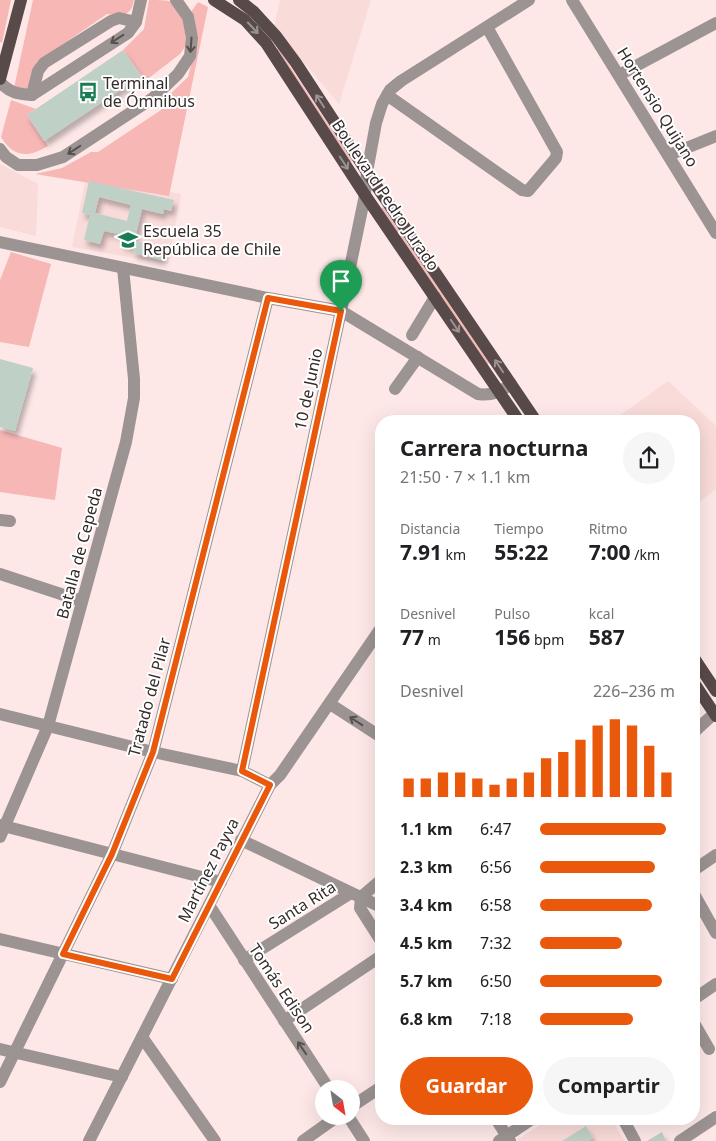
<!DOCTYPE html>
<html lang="es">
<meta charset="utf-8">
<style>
body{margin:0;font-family:"Noto Sans",sans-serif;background:#f6f6f6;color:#202124;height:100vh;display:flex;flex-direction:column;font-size:19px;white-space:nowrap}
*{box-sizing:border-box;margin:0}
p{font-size:16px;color:#757577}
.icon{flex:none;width:28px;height:28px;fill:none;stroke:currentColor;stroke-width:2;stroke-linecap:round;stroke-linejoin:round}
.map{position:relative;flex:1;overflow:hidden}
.sheet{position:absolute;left:375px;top:415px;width:325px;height:710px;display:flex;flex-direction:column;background:#fff;border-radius:20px;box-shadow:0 5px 20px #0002}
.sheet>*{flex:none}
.needle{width:32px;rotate:149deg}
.buttons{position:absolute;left:315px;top:1080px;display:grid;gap:10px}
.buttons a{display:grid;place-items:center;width:45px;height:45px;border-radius:50%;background:#fff;box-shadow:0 5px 20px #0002;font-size:25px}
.pin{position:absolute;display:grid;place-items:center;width:42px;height:42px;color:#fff;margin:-51px -21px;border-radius:50% 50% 50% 0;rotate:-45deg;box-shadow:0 0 5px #0007}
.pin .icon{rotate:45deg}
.round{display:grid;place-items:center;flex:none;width:52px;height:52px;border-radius:26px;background:#f6f6f6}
.summary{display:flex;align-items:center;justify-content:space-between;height:85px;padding:0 25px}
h1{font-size:22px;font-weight:700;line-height:38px}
.stats{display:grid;grid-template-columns:repeat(3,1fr);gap:8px;height:85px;padding:5px 25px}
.stats div{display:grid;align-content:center}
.stats b{font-size:21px;font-weight:700}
.stats small{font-size:14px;font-weight:400}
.stats p{font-size:14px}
.chart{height:140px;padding:10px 25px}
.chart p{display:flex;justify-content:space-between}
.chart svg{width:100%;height:90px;margin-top:5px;stroke:#ea580c;stroke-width:6}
.action{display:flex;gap:10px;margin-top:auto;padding:10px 25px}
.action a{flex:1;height:58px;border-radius:30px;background:#ea580c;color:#fff;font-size:20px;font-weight:700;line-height:58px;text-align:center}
.action a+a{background:#f6f6f6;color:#202124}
ul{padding:0 25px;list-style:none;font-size:16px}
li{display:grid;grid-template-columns:80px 60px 1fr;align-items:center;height:38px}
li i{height:12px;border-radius:6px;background:#ea580c}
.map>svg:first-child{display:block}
</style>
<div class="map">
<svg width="716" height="1141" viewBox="0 0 716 1141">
<defs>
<filter id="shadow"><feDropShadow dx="3" dy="5.5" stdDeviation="2.5" flood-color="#0004"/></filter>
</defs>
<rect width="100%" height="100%" fill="#fde8e7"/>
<!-- built -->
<g fill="#f9dbd9">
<polygon points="280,0 371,0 339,104 274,27"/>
<polygon points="0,164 38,184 36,236 0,227"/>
<polygon points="86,177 181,194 168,264 72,247"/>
<polygon points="668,381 716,426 716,489 694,506 694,421 612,421"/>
<polygon points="550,1119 611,1119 625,1141 519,1141 518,1139"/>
</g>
<!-- green -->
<g fill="#f6b7b5">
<polygon points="0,0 11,0 2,43 0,42"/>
<path d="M33,0H134C131,17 122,16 107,14L37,62L27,90L14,88Z"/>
<path d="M149,0C155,0 164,0 169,1C184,7 184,30 187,44L180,54L145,81L123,50L144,29Z"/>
<polygon points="198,2 208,7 169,196 35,174 62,168 91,152 98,152 161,110 164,100 188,77 198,38 191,12"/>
<polygon points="278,48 352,161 350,163 276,50"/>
<path d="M11,100L36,109L27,115L48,146C28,158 14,158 1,137Z"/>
<polygon points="383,207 489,363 487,364 381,209"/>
<polygon points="11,252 51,264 29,347 0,342 0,280"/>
<polygon points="0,430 62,448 55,500 0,492"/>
</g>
<!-- building -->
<g fill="#bfd0c6" fill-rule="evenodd" filter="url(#shadow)">
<polygon points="123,50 141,76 44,141 27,115"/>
<path d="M89,181L174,200L171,211L164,209L163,214L142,209L133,247L121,244L123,235L104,231L100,244L84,240L90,215L82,213ZM99,197L131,205L127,221L95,213Z"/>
<polygon points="136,241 165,248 162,260 133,253"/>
<polygon points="0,359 33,368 15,431 0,427"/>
<polygon points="586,1126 593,1138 589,1141 562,1141"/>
<polygon points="662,1132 666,1141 647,1141"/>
</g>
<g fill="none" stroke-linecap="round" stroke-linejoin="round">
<!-- minor -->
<g stroke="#9c9393" stroke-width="12">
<polyline points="572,0 716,233"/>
<polyline points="619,75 716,23"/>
<path d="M0,82C10,93 18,94 32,95L128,33L136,22L141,0"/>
<polyline points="32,95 38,71 44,63 111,21 119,18 136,22"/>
<polyline points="387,95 522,190 528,191 556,158 557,152 487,27"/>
<polyline points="0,149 6,157 18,165 37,165 63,157 153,98 178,74 190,56 192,38 188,17 176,0"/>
<polyline points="669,155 716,136"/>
<path d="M0,242L268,298L341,311L478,394C492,396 500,392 511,384"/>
<polyline points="412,335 435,297"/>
<polyline points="395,389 418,357"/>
<polyline points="0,520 10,521"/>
<polyline points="0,574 82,601"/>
<polyline points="330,704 381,737"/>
<polyline points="0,714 153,752 242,771 270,785"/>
<polyline points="694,732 716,712"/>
<polyline points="242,771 341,311 365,195 367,172 376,123 382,104 390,90 401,81 529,0"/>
<polyline points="0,825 221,882"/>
<polyline points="0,837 48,726 126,442 134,398 134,379 123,268"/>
<polyline points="241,840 381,907"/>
<polyline points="694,870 716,855"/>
<polyline points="694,894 716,933"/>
<polyline points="361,897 360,908 381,941"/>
<polyline points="361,897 381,880"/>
<polyline points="209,905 329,1089"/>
<polyline points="0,939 172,979"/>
<polyline points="244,960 351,893"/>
<polyline points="694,999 716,984"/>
<polyline points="284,1021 381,956"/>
<polyline points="694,1023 709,1049"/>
<polyline points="142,1037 215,1141"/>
<polyline points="0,1049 122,1077"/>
<polyline points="0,1082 112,854 153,752 268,298"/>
<polyline points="351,1107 381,1087"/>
<polyline points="348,1116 364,1141"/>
<polyline points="496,1119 510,1141"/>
<polyline points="623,1119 635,1141"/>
<polyline points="89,1141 270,785 280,775 381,628"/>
<polyline points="303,1141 338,1116"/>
<polyline points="499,1141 532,1119"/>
<polyline points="680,1141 716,1117"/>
</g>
<!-- major -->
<g stroke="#594a4a" stroke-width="12">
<polyline points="214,0 245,20 266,43 365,195 519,421"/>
<polyline points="239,0 254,12 276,36 296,63 367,172 536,421"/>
<polyline points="0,79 21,0"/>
<polyline points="694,658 716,691"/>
<polyline points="694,683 716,716"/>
</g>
</g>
<!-- one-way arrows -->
<defs><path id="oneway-shaft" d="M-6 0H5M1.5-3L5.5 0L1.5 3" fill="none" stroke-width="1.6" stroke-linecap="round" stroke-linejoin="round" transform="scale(1.25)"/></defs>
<g stroke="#9b9292">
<use href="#oneway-shaft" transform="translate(253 28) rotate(47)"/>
<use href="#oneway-shaft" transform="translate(320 101) rotate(-123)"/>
<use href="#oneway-shaft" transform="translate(344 163) rotate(57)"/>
<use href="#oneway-shaft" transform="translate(455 326) rotate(56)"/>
<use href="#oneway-shaft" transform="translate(499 366) rotate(-124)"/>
</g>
<g stroke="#58504f">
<use href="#oneway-shaft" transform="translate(117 39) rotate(147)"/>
<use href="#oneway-shaft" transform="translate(191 45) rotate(94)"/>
<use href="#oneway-shaft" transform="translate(74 150) rotate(147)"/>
<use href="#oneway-shaft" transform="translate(356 721) rotate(-147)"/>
<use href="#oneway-shaft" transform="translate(302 1048) rotate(-124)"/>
</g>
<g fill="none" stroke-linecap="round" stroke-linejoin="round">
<defs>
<polygon id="route" points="268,298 341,311 242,771 270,785 172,979 63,954 112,854 153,752"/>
</defs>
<!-- route casing -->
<use href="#route" stroke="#fff" stroke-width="10"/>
<!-- route -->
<use href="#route" stroke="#ea580c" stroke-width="6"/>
</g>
<!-- icons -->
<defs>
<symbol id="bus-bare" viewBox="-9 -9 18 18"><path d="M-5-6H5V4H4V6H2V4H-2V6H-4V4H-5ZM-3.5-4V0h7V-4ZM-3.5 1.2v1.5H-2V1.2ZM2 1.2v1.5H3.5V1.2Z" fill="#197b52" stroke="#fff" stroke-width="2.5" paint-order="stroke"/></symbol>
<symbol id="school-bare" viewBox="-9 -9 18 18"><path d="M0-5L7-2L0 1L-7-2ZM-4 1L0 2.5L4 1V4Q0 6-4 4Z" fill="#197b52" stroke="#fff" stroke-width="2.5" paint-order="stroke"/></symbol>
</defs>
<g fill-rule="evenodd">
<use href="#bus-bare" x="74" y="78" width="28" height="28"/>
<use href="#school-bare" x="114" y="226" width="28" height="28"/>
</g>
<g text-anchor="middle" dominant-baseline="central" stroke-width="4" stroke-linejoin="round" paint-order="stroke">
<!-- poi labels -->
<g font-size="16" fill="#342c2b" stroke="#fff" text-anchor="start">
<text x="103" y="83">Terminal<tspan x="103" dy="18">de Ómnibus</tspan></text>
<text x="143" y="231">Escuela 35<tspan x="143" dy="18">República de Chile</tspan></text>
</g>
<!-- street labels -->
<g font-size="16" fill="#342c2b" stroke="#fff">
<text transform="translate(658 107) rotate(58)">Hortensio Quijano</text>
<text transform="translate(386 195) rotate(56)">Boulevard Pedro Jurado</text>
<text transform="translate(308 389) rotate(-78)">10 de Junio</text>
<text transform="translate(79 553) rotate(-75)">Batalla de Cepeda</text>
<text transform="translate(149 697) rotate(-75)">Tratado del Pilar</text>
<text transform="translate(208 870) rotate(-63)">Martínez Payva</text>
<text transform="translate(302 905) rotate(-32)">Santa Rita</text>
<text transform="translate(282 988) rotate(56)">Tomás Edison</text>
</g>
</g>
</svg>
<div class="buttons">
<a><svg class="needle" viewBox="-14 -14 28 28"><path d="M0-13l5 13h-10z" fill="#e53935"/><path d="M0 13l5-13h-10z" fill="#757577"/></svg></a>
</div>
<div class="pin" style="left:341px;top:311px;background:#1e9e55"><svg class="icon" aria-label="arrive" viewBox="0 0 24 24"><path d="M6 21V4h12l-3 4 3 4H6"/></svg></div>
<section class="sheet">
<div class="summary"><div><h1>Carrera nocturna</h1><p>21:50 · 7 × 1.1 km</p></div><a class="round"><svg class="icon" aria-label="share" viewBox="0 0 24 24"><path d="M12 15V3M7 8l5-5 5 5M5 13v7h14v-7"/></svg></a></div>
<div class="stats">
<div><p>Distancia</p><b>7.91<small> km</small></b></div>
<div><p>Tiempo</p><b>55:22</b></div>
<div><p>Ritmo</p><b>7:00<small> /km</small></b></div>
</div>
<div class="stats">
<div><p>Desnivel</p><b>77<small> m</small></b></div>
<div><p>Pulso</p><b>156<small> bpm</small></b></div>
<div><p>kcal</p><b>587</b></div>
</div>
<div class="chart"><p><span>Desnivel</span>226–236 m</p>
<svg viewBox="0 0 160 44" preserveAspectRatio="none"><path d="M5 44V35M15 44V35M25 44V32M35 44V32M45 44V35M55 44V38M65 44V35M75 44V32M85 44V25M95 44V22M105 44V16M115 44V9M125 44V6M135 44V9M145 44V19M155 44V32"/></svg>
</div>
<ul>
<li><b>1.1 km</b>6:47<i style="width:93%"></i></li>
<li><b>2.3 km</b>6:56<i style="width:85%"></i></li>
<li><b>3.4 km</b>6:58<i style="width:83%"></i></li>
<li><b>4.5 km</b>7:32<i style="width:61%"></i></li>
<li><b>5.7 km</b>6:50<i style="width:90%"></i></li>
<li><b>6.8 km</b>7:18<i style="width:69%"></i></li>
</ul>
<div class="action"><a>Guardar</a><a>Compartir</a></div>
</section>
</div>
